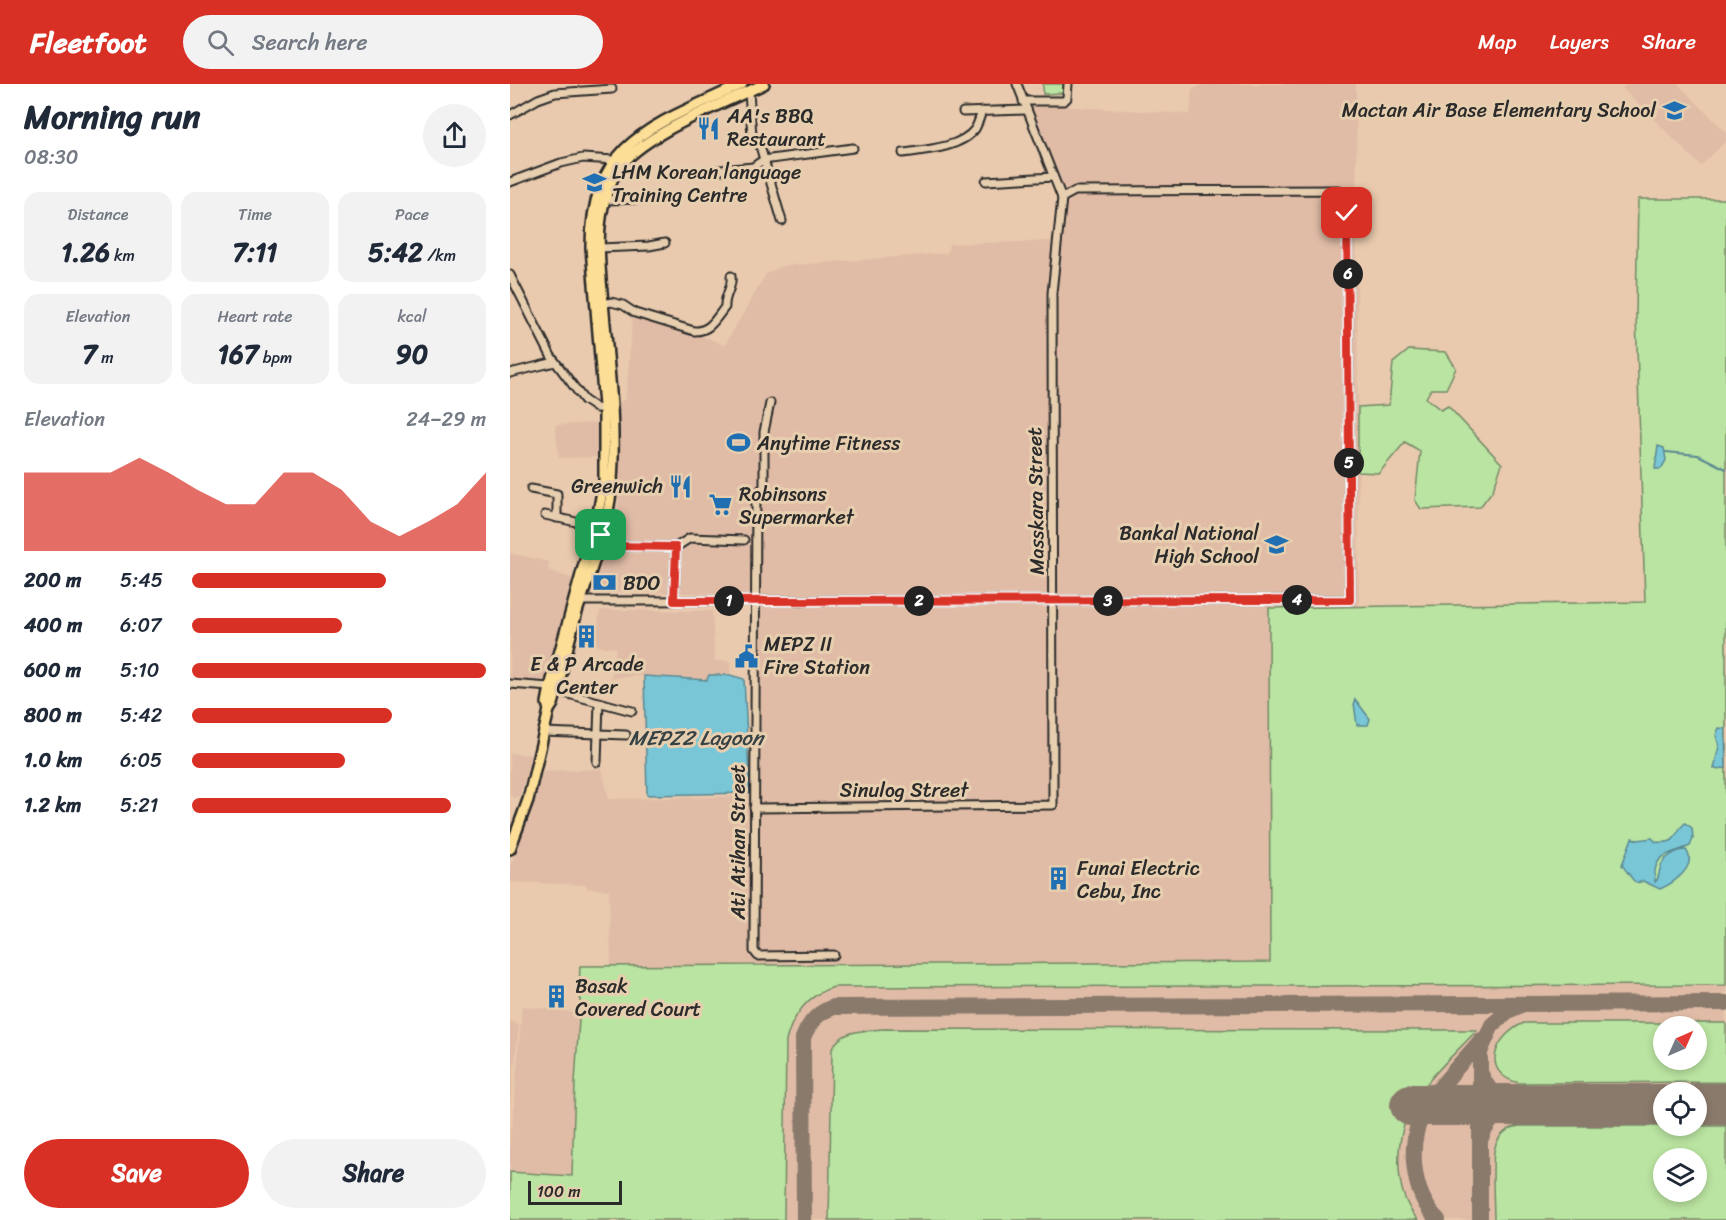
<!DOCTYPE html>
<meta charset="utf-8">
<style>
body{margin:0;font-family:Sriracha,sans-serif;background:#f2f2f3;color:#1f2937;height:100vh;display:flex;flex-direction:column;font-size:22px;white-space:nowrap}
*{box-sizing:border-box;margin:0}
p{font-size:20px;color:#747a83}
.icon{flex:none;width:33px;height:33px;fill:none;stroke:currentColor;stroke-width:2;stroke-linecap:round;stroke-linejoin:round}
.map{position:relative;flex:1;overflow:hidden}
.panel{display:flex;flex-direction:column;background:#fff;width:510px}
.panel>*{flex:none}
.needle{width:39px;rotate:45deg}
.fabs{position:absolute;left:1143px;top:932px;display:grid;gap:12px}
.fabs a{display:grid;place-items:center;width:54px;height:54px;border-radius:50%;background:#fff;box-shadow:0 3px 9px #0003;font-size:30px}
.scale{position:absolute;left:18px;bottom:15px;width:94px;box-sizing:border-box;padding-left:6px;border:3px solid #2b2b2b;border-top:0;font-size:16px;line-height:21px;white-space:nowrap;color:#2b2b2b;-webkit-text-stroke:4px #e7ceaf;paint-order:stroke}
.pin{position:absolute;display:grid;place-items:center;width:51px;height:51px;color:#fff;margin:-26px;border-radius:12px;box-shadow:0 3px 9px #0006}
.km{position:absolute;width:30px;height:30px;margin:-15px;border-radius:50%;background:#222;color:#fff;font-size:16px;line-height:30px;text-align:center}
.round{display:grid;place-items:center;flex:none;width:63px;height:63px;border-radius:32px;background:#f2f2f3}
.overview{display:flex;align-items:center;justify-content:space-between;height:102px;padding:0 24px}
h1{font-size:33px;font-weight:700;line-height:45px}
.metrics{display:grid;grid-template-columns:repeat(3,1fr);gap:9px;height:102px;padding:6px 24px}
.metrics div{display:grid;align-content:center;border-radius:15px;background:#f2f2f3;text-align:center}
.metrics b{font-size:26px;font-weight:700}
.metrics small{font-size:16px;font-weight:400}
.metrics p{font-size:16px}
.chart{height:168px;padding:12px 24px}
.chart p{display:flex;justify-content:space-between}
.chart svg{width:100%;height:108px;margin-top:6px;fill:#d93025;opacity:.7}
.button{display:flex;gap:12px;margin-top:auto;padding:12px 24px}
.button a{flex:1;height:69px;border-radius:36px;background:#d93025;color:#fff;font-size:24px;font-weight:700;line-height:69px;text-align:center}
.button a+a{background:#f2f2f3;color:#1f2937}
ul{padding:0 24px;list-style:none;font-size:20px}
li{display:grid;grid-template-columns:96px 72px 1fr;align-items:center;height:45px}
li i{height:15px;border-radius:8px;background:#d93025}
header{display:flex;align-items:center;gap:36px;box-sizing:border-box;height:84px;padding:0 30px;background:#d93025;color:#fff}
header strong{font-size:28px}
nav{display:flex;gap:33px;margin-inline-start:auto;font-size:21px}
.search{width:420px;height:54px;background:#f2f2f3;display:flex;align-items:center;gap:15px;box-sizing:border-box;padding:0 21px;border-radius:33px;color:#747a83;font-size:22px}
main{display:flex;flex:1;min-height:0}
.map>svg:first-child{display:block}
</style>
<header>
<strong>Fleetfoot</strong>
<div class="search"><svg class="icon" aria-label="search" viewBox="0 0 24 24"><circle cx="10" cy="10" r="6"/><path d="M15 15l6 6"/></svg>Search here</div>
<nav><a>Map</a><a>Layers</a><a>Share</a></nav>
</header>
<main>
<section class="panel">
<div class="overview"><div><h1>Morning run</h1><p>08:30</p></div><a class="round"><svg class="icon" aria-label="share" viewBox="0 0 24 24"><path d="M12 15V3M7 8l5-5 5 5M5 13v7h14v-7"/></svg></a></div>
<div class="metrics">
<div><p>Distance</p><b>1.26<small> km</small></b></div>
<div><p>Time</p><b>7:11</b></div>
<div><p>Pace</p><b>5:42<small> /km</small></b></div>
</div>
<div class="metrics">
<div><p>Elevation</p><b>7<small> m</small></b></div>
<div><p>Heart rate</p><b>167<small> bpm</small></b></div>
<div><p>kcal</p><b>90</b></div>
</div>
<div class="chart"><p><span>Elevation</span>24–29 m</p>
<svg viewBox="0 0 160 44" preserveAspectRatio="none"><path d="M0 44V12L10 12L20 12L30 12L40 6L50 12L60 19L70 25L80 25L90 12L100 12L110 19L120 32L130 38L140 32L150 25L160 12V44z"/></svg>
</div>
<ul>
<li><b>200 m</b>5:45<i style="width:66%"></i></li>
<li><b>400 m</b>6:07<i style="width:51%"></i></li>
<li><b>600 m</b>5:10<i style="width:100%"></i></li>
<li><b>800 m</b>5:42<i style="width:68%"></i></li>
<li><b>1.0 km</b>6:05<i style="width:52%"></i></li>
<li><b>1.2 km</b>5:21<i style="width:88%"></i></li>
</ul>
<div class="button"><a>Save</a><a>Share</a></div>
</section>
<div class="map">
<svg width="1216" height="1136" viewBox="0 0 1216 1136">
<rect width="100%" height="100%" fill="#e9caae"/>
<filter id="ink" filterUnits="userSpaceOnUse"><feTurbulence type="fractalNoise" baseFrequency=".0167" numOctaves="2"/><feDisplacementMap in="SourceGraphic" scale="12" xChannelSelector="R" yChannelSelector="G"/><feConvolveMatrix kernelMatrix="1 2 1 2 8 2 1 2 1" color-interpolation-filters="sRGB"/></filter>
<g filter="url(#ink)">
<!-- built -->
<g fill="#e0bca6" fill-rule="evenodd">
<path d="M694,0H846L849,522L759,524L1216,878V1136H0V1045L2,1043L12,922L69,929L71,904L69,903L70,882H101L99,806L77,804L76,801L0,798V783L33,687L92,685L99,715L251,712V511L84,507L90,476L109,439L106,319L116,315L123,226L210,259L214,262L256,190L272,182L437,169L439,160L541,157L553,111L519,23L551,22L680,30L682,5ZM1154,942H1186V975H1154ZM1154,1008H1186V1041H1154ZM1154,1074H1186V1107H1154Z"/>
<polygon points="1117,0 1168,0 1216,48 1216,57 1191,82 1112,4"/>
<polygon points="89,339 90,373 49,374 45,341"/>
<polygon points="0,469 39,478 38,486 66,496 61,513 57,514 37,600 0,598"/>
<polygon points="90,526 202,527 205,577 220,577 220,591 199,591 197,596 134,592 101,594 106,564 85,562"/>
<polygon points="0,669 22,671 10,712 5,714 0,712"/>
<polygon points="0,937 9,940 0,1024"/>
</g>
<!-- green -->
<g fill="#bae4a1" stroke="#728866" stroke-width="1.5" fill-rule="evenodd">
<polygon points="533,0 553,0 553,9 533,10"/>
<path d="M1128,115H1216V901L324,903C298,910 282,932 276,957L274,1136H0V1088L62,1092L65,998L71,904L69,903L70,882L760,878L759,524L1135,518L1126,230Z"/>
<polygon points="899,266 936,268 946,284 936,305 921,305 916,314 931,326 938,322 992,380 983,406 970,423 911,425 905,416 910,367 895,358 869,389 848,388 848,323 879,321 883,279"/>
<path d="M1014,939H1216V998L1009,999C969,989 985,951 1014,939ZM1154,942H1186V975H1154Z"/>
<path d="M374,945L967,946C926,990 885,1019 889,1085C890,1104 895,1121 908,1136H319L322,965C331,945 355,947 374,945Z"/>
<path d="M1009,1042H1216V1136H984C984,1120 981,1075 985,1063C989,1050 997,1044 1009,1042ZM1154,1074H1186V1107H1154Z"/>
</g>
<!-- water -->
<g fill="#79c6d7" stroke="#5a8892" stroke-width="1.5">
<polygon points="1148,362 1154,364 1156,376 1151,385 1145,385"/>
<polygon points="199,591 220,591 234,595 240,709 137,711 134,592 197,596"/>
<polygon points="845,615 860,635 858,641 847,641 844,619"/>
<polygon points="1209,644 1215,645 1216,684 1204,685 1209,662 1206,651"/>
<path d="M1175,739L1182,744L1183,755L1180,762C1159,771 1142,769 1145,798C1150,794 1148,792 1150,785C1152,774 1166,766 1176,766C1188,782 1164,799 1150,805L1133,797L1127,799L1123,796L1112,781L1122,754L1128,756L1142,754L1146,758C1171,760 1160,752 1175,739Z"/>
</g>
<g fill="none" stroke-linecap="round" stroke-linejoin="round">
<!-- stream -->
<polyline stroke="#5a8892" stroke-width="2" points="1156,368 1188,371 1216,385"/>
<!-- taxiway -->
<g stroke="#8a7a6c" stroke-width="16">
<path d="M971,990C978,1008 990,1018 1009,1021"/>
<path d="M971,1054C978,1036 990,1025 1009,1021"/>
<path d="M294,1136L293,954C299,938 308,928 324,923L1216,919"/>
<path d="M928,1136C901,1109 896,1057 916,1024C928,1002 954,977 971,956"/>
<polyline points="970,1136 970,968 982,941 998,927 1011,921"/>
</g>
<!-- runway -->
<g stroke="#8a7a6c" stroke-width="42">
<polyline points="1186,1020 1216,1020"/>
<polyline points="901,1021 1154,1021"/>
</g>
<defs>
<g id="minor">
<polyline points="507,0 552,114"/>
<polyline points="239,7 242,52 250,62 272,137"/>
<polyline points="513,17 554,17 557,14 558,0"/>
<polyline points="453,28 517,26"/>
<polyline points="0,31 28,15 45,9 102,5"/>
<path d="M393,69C415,66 451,64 465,45C468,40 470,33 472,27"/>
<polyline points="200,87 243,83 253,76 343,64"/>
<polyline points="476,97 543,93"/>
<polyline points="0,98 51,79 73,74 104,76"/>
<polyline points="95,116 133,115"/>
<polyline points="89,164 139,162 155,159"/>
<polyline points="0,191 41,272 74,316 86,324 97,325"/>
<path d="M94,220L101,218L113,221L125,229L184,247C200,248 206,234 215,223C214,211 223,204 221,192"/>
<polyline points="0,289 45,278"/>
<polyline points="260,319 254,348 254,403 246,410 244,867 248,872 324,871"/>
<polyline points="21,405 47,410 47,434"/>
<polyline points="35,431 84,442"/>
<polyline points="86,467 104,462 166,463 180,454 234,456"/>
<polyline points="71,517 840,516 837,113 832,107 828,106 565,107 552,114"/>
<polyline points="164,517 166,463"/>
<polyline points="0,600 40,603"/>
<polyline points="47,607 122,627"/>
<polyline points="33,648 116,651"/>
<polyline points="87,678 89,618"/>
<polyline points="244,724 543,721 542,209 552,114"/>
</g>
<g id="major">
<path d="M39,626L37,619L40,603L88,429L94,397V322L81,164C80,55 149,40 232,0"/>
<path d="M0,765L18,716L39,626L43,620C52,590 58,559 67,528C80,488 100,438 102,397C106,341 99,285 94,229C90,182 81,130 107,87C129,51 215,19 254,0"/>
</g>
</defs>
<!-- minor casing -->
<use href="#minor" stroke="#2b2b2b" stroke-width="11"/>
<!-- major casing -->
<use href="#major" stroke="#2b2b2b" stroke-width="14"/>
<!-- minor -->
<use href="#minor" stroke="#e7ceaf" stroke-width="7"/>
<!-- major -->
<use href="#major" stroke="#fdde96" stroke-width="9"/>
</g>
</g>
<g fill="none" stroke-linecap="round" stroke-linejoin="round" filter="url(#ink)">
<defs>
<polyline id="route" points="91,451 104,462 166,463 164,517 840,516 837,129"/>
</defs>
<!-- route casing -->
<use href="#route" stroke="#fff" stroke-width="12"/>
<!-- route -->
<use href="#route" stroke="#d93025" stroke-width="8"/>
</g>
<!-- icons -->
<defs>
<symbol id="school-bare" viewBox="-9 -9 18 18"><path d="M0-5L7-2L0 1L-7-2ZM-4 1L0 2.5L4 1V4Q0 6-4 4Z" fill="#1f6fb2" stroke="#e7ceaf" stroke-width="2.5" paint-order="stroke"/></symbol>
<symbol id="restaurant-bare" viewBox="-9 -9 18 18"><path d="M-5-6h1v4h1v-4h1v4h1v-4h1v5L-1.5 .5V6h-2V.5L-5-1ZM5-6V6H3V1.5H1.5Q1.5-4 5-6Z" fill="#1f6fb2" stroke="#e7ceaf" stroke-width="2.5" paint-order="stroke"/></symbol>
<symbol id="stadium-bare" viewBox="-9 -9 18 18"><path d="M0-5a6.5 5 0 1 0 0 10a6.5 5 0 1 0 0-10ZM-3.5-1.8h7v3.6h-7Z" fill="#1f6fb2" stroke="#e7ceaf" stroke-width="2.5" paint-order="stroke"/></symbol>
<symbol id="supermarket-bare" viewBox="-9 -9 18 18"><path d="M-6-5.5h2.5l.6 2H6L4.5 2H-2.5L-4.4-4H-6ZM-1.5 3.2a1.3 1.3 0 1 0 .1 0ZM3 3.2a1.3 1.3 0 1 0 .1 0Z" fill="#1f6fb2" stroke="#e7ceaf" stroke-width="2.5" paint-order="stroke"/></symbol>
<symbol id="bank-bare" viewBox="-9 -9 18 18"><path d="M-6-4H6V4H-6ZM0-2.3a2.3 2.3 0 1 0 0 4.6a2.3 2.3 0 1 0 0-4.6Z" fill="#1f6fb2" stroke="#e7ceaf" stroke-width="2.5" paint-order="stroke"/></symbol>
<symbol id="building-bare" viewBox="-9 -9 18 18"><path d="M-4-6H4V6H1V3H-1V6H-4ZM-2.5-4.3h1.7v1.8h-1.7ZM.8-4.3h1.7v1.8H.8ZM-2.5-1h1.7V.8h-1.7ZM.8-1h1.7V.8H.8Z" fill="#1f6fb2" stroke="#e7ceaf" stroke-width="2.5" paint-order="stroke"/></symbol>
<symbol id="civic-bare" viewBox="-9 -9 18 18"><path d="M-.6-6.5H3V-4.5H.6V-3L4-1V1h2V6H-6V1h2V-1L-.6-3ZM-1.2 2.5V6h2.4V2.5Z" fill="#1f6fb2" stroke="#e7ceaf" stroke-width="2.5" paint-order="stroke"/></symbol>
</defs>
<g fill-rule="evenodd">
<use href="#school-bare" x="1148" y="10" width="33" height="33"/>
<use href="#restaurant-bare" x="182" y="28" width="33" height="33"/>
<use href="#school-bare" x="68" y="82" width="33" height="33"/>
<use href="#stadium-bare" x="212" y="342" width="33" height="33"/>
<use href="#restaurant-bare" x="154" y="386" width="33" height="33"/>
<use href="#supermarket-bare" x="194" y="404" width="33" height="33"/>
<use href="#school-bare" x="750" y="444" width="33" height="33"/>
<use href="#bank-bare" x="78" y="482" width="33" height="33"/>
<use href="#building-bare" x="60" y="536" width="33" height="33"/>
<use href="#civic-bare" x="220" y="556" width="33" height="33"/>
<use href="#building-bare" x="532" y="778" width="33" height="33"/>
<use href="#building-bare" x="30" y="896" width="33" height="33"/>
</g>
<g text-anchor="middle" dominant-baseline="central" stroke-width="6" stroke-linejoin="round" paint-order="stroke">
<!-- poi labels -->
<g font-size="20" fill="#2b2b2b" stroke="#e7ceaf" text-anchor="start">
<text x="1146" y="26" text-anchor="end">Mactan Air Base Elementary School</text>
<text x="217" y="32">AA's BBQ<tspan x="217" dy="23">Restaurant</tspan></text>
<text x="102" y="88">LHM Korean language<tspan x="102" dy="23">Training Centre</tspan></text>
<text x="247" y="359">Anytime Fitness</text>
<text x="153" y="402" text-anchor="end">Greenwich</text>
<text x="229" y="410">Robinsons<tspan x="229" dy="23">Supermarket</tspan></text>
<text x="749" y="449" text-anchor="end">Bankal National<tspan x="749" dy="23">High School</tspan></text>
<text x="113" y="499">BDO</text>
<text x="254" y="560">MEPZ II<tspan x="254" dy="23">Fire Station</tspan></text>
<text x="77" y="580" text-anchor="middle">E &amp; P Arcade<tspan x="77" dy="23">Center</tspan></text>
<text x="567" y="784">Funai Electric<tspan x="567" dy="23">Cebu, Inc</tspan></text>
<text x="65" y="902">Basak<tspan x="65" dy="23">Covered Court</tspan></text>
</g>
<!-- street labels -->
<g font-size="20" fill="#2b2b2b" stroke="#e7ceaf">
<text transform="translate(526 417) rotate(-91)">Masskara Street</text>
<text x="394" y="706">Sinulog Street</text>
<text transform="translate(228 758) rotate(-90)">Ati Atihan Street</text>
</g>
<!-- water labels -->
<g font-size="21" font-style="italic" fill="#374245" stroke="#e7ceaf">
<text x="186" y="654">MEPZ2 Lagoon</text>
</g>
</g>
</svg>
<div class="fabs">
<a><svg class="needle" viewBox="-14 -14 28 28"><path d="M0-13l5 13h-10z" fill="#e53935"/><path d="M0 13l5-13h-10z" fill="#747a83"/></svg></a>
<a><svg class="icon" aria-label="locate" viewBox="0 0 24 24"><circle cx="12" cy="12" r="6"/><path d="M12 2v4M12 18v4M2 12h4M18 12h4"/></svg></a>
<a><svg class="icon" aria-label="layers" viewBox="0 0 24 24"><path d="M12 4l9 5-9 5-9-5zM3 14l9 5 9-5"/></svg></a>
</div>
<div class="scale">100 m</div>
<div class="pin" style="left:91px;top:451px;background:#1e9e55"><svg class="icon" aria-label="arrive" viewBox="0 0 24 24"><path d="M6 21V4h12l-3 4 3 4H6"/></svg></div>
<div class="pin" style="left:837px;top:129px;background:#d93025"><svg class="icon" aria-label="check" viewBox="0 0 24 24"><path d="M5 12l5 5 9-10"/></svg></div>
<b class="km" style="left:219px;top:517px">1</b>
<b class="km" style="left:409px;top:517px">2</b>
<b class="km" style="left:598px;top:517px">3</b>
<b class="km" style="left:787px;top:516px">4</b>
<b class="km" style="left:839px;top:379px">5</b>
<b class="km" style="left:838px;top:190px">6</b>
</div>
</main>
